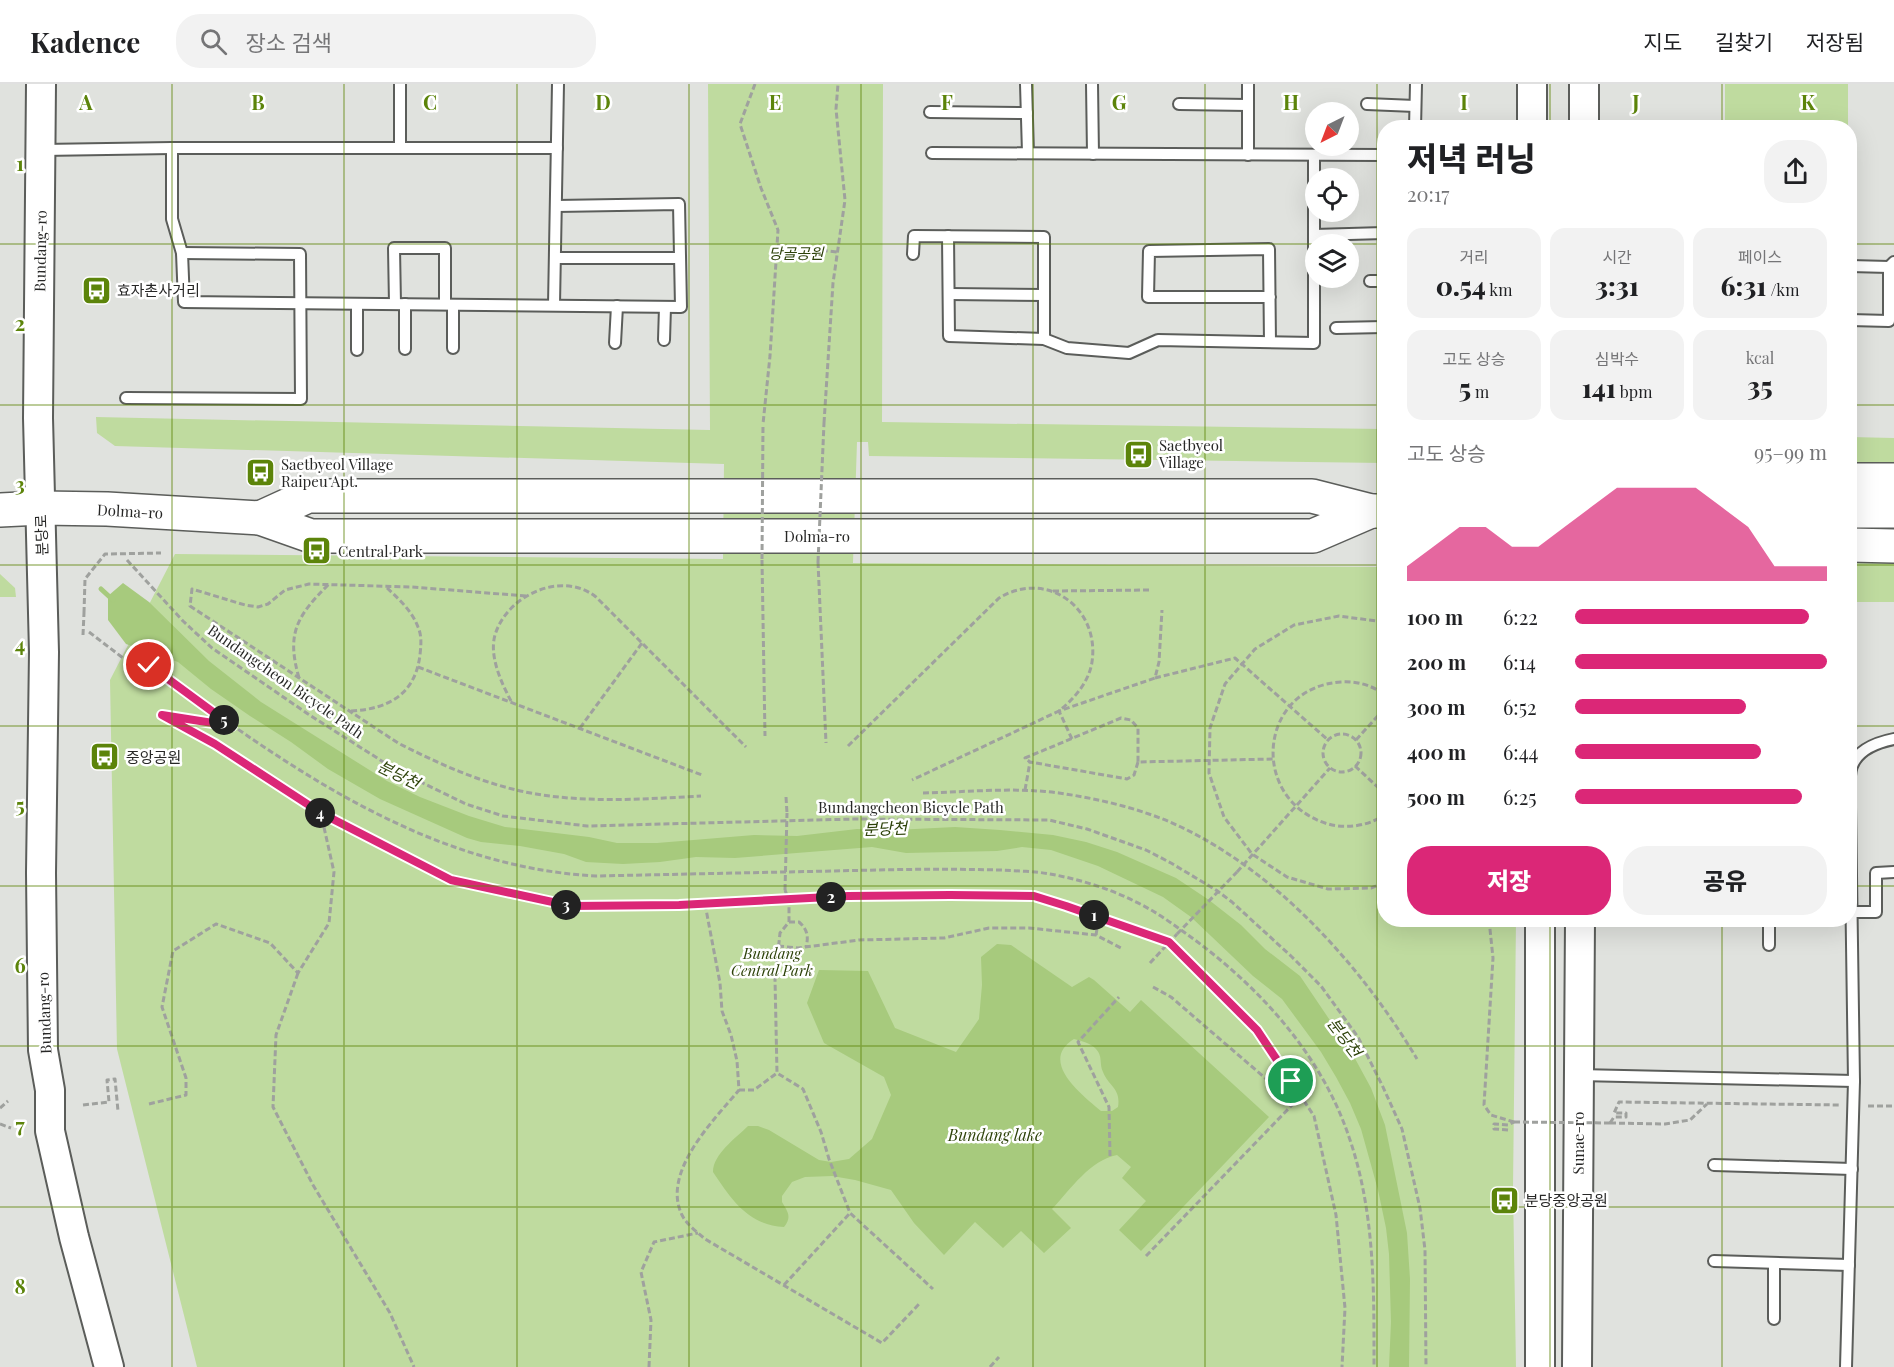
<!DOCTYPE html>
<html lang="ko">
<meta charset="utf-8">
<style>
body{margin:0;font-family:"Playfair Display","Noto Sans KR",serif;background:#f2f2f2;color:#202124;height:100vh;display:flex;flex-direction:column;font-size:22px;white-space:nowrap}
*{box-sizing:border-box;margin:0}
p{font-size:20px;color:#757577}
.icon{flex:none;width:33px;height:33px;fill:none;stroke:currentColor;stroke-width:2;stroke-linecap:round;stroke-linejoin:round}
.map{position:relative;flex:1;overflow:hidden}
.drawer{position:absolute;left:1377px;top:36px;width:480px;height:807px;display:flex;flex-direction:column;background:#fff;border-radius:24px;box-shadow:0 6px 24px #0002}
.drawer>*{flex:none}
.needle{width:39px;rotate:222deg}
.tools{position:absolute;left:1305px;top:18px;display:grid;gap:12px}
.tools a{display:grid;place-items:center;width:54px;height:54px;border-radius:50%;background:#fff;box-shadow:0 6px 24px #0002;font-size:30px}
.pin{position:absolute;display:grid;place-items:center;width:51px;height:51px;color:#fff;margin:-26px;border:3px solid #fff;border-radius:50%;box-shadow:0 2px 6px #0007}
.km{position:absolute;width:30px;height:30px;margin:-15px;border-radius:50%;background:#222;color:#fff;font-size:16px;line-height:30px;text-align:center}
.round{display:grid;place-items:center;flex:none;width:63px;height:63px;border-radius:24px;background:#f2f2f2}
.headline{display:flex;align-items:center;justify-content:space-between;height:102px;padding:0 30px}
h1{font-size:33px;font-weight:800;line-height:45px}
.stats{display:grid;grid-template-columns:repeat(3,1fr);gap:9px;height:102px;padding:6px 30px}
.stats div{display:grid;align-content:center;border-radius:15px;background:#f2f2f2;text-align:center}
.stats b{font-size:26px;font-weight:800}
.stats small{font-size:16px;font-weight:400}
.stats p{font-size:16px}
.chart{height:168px;padding:12px 30px}
.chart p{display:flex;justify-content:space-between}
.chart svg{width:100%;height:108px;margin-top:6px;fill:#db2777;opacity:.7}
.button{display:flex;gap:12px;margin-top:auto;padding:12px 30px}
.button a{flex:1;height:69px;border-radius:24px;background:#db2777;color:#fff;font-size:24px;font-weight:800;line-height:69px;text-align:center}
.button a+a{background:#f2f2f2;color:#202124}
ul{padding:0 30px;list-style:none;font-size:20px}
li{display:grid;grid-template-columns:96px 72px 1fr;align-items:center;height:45px}
li i{height:15px;border-radius:8px;background:#db2777}
header{display:flex;align-items:center;gap:36px;box-sizing:border-box;height:84px;padding:0 30px;background:#fff;border-bottom:2px solid #e0e0e0}
header strong{font-size:28px}
nav{display:flex;gap:33px;margin-inline-start:auto;font-size:21px}
.search{width:420px;height:54px;background:#f2f2f2;display:flex;align-items:center;gap:15px;box-sizing:border-box;padding:0 21px;border-radius:24px;color:#757577;font-size:22px}
.map>svg:first-child{display:block}
</style>
<header>
<strong>Kadence</strong>
<div class="search"><svg class="icon" aria-label="search" viewBox="0 0 24 24"><circle cx="10" cy="10" r="6"/><path d="M15 15l6 6"/></svg>장소 검색</div>
<nav><a>지도</a><a>길찾기</a><a>저장됨</a></nav>
</header>
<div class="map">
<svg width="1894" height="1283" viewBox="0 0 1894 1283">
<rect width="100%" height="100%" fill="#e0e2de"/>
<!-- green -->
<g fill="#bfdb9f">
<polygon points="708,0 883,0 882,338 1384,345 1384,379 869,372 868,358 857,358 853,479 1384,483 1384,836 1516,836 1513,1105 1516,1283 197,1283 117,965 110,596 175,470 723,475 724,380 115,362 97,349 96,333 710,346"/>
<rect x="1725" y="0" width="123" height="43"/>
<rect x="1850" y="102" width="4" height="41"/>
<polygon points="1850,353 1894,354 1894,378 1850,378"/>
<rect x="1850" y="478" width="44" height="40"/>
<polygon points="0,490 15,504 16,513 0,513"/>
</g>
<!-- water -->
<g fill="#a7ca7d" fill-rule="evenodd">
<polygon points="123,499 149,518 209,577 261,618 387,697 420,713 469,732 505,743 589,753 617,759 657,759 754,751 797,752 857,745 895,746 955,743 1000,746 1053,751 1086,758 1117,768 1176,794 1209,816 1241,841 1265,865 1300,892 1352,969 1371,1004 1385,1041 1407,1149 1410,1195 1409,1283 1389,1283 1391,1238 1389,1170 1386,1144 1378,1106 1361,1045 1350,1019 1336,993 1321,968 1282,915 1253,892 1191,833 1163,813 1098,782 1051,766 1022,763 997,767 906,769 872,763 735,774 696,773 660,778 623,780 586,778 564,770 520,762 481,758 467,754 380,715 328,685 291,658 250,632 211,605 178,578 126,560 108,536 108,512"/>
<path d="M997,860L1011,861L1072,903L1089,893L1094,896L1130,928L1141,916L1269,1033L1141,1167L1119,1146L1146,1117L1122,1094L1131,1083L1117,1071C1090,1076 1071,1105 1052,1125L1071,1144L1044,1169L1021,1147L1003,1164L975,1138L944,1171L914,1139L891,1106L855,1096L832,1092L805,1093L792,1098L782,1112V1118C788,1128 792,1133 784,1143C748,1141 732,1116 713,1088C713,1070 736,1054 748,1042H758L769,1046L819,1076L831,1078L849,1075L872,1055L891,1011L884,993L824,959L807,919L819,886L868,887L895,944L956,968L979,935L982,901L981,873ZM1074,955C1081,957 1091,959 1096,965C1103,972 1099,980 1103,988C1109,1003 1121,1004 1118,1023L1112,1027H1101C1082,1011 1038,977 1074,955Z"/>
</g>
<g fill="none" stroke-linecap="round" stroke-linejoin="round">
<!-- stream -->
<polyline stroke="#a7ca7d" stroke-width="5" points="101,505 113,516"/>
<defs>
<g id="lane">
<polyline points="400,0 400,64"/>
<polyline points="1026,0 1028,69"/>
<polyline points="1092,0 1093,70"/>
<polyline points="1248,0 1248,71"/>
<polyline points="1179,20 1248,21"/>
<polyline points="1367,20 1415,22"/>
<polyline points="930,28 1027,29"/>
<polyline points="1415,44 1416,0"/>
<polyline points="172,64 172,135 182,169 184,218 681,223 679,120 556,122"/>
<polyline points="42,66 172,64 557,64"/>
<polyline points="932,69 1384,71"/>
<polyline points="1314,151 1384,149"/>
<polyline points="948,152 949,252 1044,255 1067,264 1129,269 1158,256 1314,259 1314,71"/>
<polyline points="913,170 914,152 1044,153 1044,255"/>
<polyline points="555,174 680,174"/>
<polyline points="1850,182 1889,183 1894,178"/>
<polyline points="1370,197 1384,197"/>
<polyline points="949,210 1044,211"/>
<polyline points="1270,213 1148,213 1149,167 1269,165 1270,258"/>
<polyline points="357,220 357,266"/>
<polyline points="395,220 394,164 445,164 445,220"/>
<polyline points="405,220 405,265"/>
<polyline points="453,221 453,264"/>
<polyline points="554,221 558,0"/>
<polyline points="1850,236 1889,237 1889,183"/>
<polyline points="1336,244 1384,243"/>
<polyline points="664,256 665,223"/>
<polyline points="615,259 617,222"/>
<polyline points="126,314 301,315 300,170 182,169"/>
<path d="M1850,692C1851,668 1874,659 1894,655"/>
<polyline points="1850,828 1876,828 1876,789 1894,788"/>
<polyline points="1769,861 1769,836"/>
<polyline points="1579,991 1854,997"/>
<polyline points="1714,1081 1852,1085"/>
<polyline points="1714,1177 1849,1181"/>
<polyline points="1774,1179 1774,1235"/>
<polyline points="1846,1283 1854,997 1850,723"/>
</g>
<g id="secondary">
<polyline points="41,0 38,334 44,568 41,789 43,966 50,1006 50,1047 74,1153 109,1283"/>
<polyline points="1532,0 1532,44"/>
<polyline points="1584,0 1584,44"/>
<polyline points="1540,1283 1540,836"/>
<polyline points="1577,1283 1580,836"/>
</g>
<g id="primary">
<polyline points="1850,396 1894,396"/>
<polyline points="0,426 41,424 107,425 260,434 311,452 1313,452 1371,427"/>
<polyline points="1850,427 1894,427"/>
<polyline points="260,434 308,412 1312,412 1371,427 1379,427"/>
<polyline points="1850,461 1894,462"/>
</g>
</defs>
<!-- lane casing -->
<use href="#lane" stroke="#5b5d5a" stroke-width="14"/>
<!-- secondary casing -->
<use href="#secondary" stroke="#5b5d5a" stroke-width="32"/>
<!-- primary casing -->
<use href="#primary" stroke="#5b5d5a" stroke-width="36"/>
<!-- path -->
<g stroke="#9fa19e" stroke-width="3" stroke-dasharray="6 3" stroke-linecap="butt">
<polyline points="755,0 740,40 761,104 778,146 770,272 763,340"/>
<polyline points="777,161 837,168"/>
<polyline points="824,339 833,199 845,116 836,25 838,0"/>
<polyline points="127,476 183,537 212,564 308,630 396,686 466,720 503,732 587,742 855,735 1049,736 1087,745 1146,766 1171,779 1216,806 1232,818 1292,873 1321,902 1358,953 1383,1003 1402,1045 1420,1124 1425,1166 1426,1283"/>
<polyline points="762,476 765,652"/>
<polyline points="818,478 826,659"/>
<polyline points="1053,507 1151,506"/>
<path d="M526,512L412,503L309,500L285,506L268,520L258,523L245,521L192,505L190,522L398,659C441,681 488,702 536,710C590,719 646,715 701,712"/>
<polyline points="84,529 85,495 105,470 161,469"/>
<polyline points="1384,538 1339,532 1294,541 1255,565 1225,600 1210,644 1209,689 1224,733 1252,770 1287,793 1328,805 1371,804 1384,799"/>
<path d="M89,548L123,574L134,575L149,581C282,679 424,783 596,792C690,790 784,788 878,786C919,785 959,785 1000,786C1016,787 1034,787 1050,790C1078,795 1108,804 1134,817C1151,825 1166,835 1181,846C1254,897 1320,967 1349,1053C1375,1128 1374,1205 1374,1283"/>
<polyline points="418,583 702,691"/>
<path d="M299,594C286,549 297,532 329,500"/>
<polyline points="1155,594 1235,574 1328,656"/>
<path d="M1384,610C1371,601 1357,597 1341,598C1258,603 1248,716 1328,740C1346,745 1369,742 1384,731"/>
<path d="M511,617C501,598 489,572 495,551C507,511 562,486 596,513L746,663"/>
<path d="M351,627C388,625 415,611 420,571C421,561 422,552 418,543C412,527 399,515 386,503"/>
<polyline points="231,642 162,631 215,660 321,730 451,796 571,822 679,821 848,812 1034,812 1099,833 1169,858 1257,946 1314,1032 1336,1131 1345,1224 1342,1283"/>
<polyline points="580,644 642,559"/>
<circle cx="1342" cy="669" r="19"/>
<polyline points="1072,655 1059,627 1155,594 1159,578 1162,526"/>
<polyline points="1356,656 1384,625"/>
<path d="M848,662L999,514C1047,485 1100,524 1092,578C1089,598 1074,615 1059,627L912,696"/>
<polyline points="1138,678 1134,691 1127,695 1030,678 1025,674 1121,634 1131,636 1138,644 1138,678 1273,675"/>
<polyline points="1355,682 1384,709"/>
<polyline points="1025,706 1030,678"/>
<path d="M923,709C968,708 1014,703 1059,709C1100,715 1143,725 1181,743C1279,790 1362,883 1417,975"/>
<polyline points="786,713 787,729"/>
<polyline points="1237,788 1330,684"/>
<polyline points="785,806 789,817 789,838 780,849 775,895 777,989 803,1005 821,1048 829,1075 850,1129 933,1205"/>
<path d="M705,820L720,899L722,927L731,951L737,977L739,1006C714,1036 661,1088 682,1131C687,1141 697,1148 705,1155L882,1259L920,1219"/>
<polyline points="1489,836 1493,874 1484,1021 1491,1031 1514,1038"/>
<path d="M789,838H799C807,845 809,852 806,863"/>
<polyline points="1096,851 1099,833"/>
<polyline points="778,862 798,864 859,856 944,854 989,844 1029,844 1096,851 1121,864"/>
<polyline points="1150,879 1177,850"/>
<polyline points="298,889 276,951 273,1023 313,1101 390,1229 414,1283"/>
<polyline points="1153,903 1171,913 1293,1018"/>
<polyline points="739,1006 754,1006 777,989"/>
<polyline points="149,1020 186,1011 186,994 162,923 173,867 216,840 270,859 298,889 329,839 334,788 321,730"/>
<polyline points="83,1021 109,1018 107,996 115,995 118,1027"/>
<polyline points="1868,1022 1894,1022"/>
<polyline points="0,1024 8,1017"/>
<polyline points="1610,1039 1614,1033 1626,1033 1626,1029 1614,1029 1619,1018 1840,1021"/>
<polyline points="1610,1039 1665,1040 1690,1036 1707,1020"/>
<polyline points="0,1040 11,1044"/>
<polyline points="1508,1046 1494,1045 1494,1040 1508,1041 1514,1038"/>
<polyline points="1110,1072 1109,1023 1078,958 1119,913"/>
<polyline points="1146,1172 1294,1019 1291,1000"/>
<polyline points="784,1201 850,1129"/>
<polyline points="649,1283 651,1236 641,1188 654,1158 698,1149"/>
<polyline points="990,1283 999,1273"/>
</g>
<!-- lane -->
<use href="#lane" stroke="#fff" stroke-width="10"/>
<!-- secondary -->
<use href="#secondary" stroke="#fff" stroke-width="28"/>
<!-- primary -->
<use href="#primary" stroke="#fff" stroke-width="33"/>
<!-- path-bridge -->
<g stroke="#9fa19e" stroke-width="3" stroke-dasharray="6 3" stroke-linecap="butt">
<polyline points="762,475 763,340"/>
<polyline points="818,478 824,339"/>
<polyline points="83,551 84,529"/>
<polyline points="785,806 787,729"/>
<polyline points="1177,850 1237,788"/>
<polyline points="1514,1038 1610,1039"/>
</g>
</g>
<g fill="none" stroke-linecap="round" stroke-linejoin="round">
<defs>
<polyline id="route" points="149,581 232,642 162,631 215,660 321,729 451,796 571,822 679,821 848,812 950,811 1034,812 1066,822 1169,858 1257,946 1291,997"/>
</defs>
<!-- route casing -->
<use href="#route" stroke="#fff" stroke-width="12"/>
<!-- route -->
<use href="#route" stroke="#db2777" stroke-width="8"/>
</g>
<!-- grid -->
<path fill="none" stroke="#5c840a" stroke-width="1.5" stroke-opacity="0.55" d="M172,0V1283M344,0V1283M517,0V1283M689,0V1283M861,0V1283M1033,0V1283M1205,0V1283M1377,0V1283M1550,0V44M1722,0V44M0,160H1384M1850,160H1894M0,321H1384M1850,321H1894M0,481H1384M1850,481H1894M0,642H1384M1850,642H1894M0,802H1384M1850,802H1894M1550,836V1283M1722,836V1283M0,962H1894M0,1123H1894"/>
<!-- icons -->
<defs>
<symbol id="bus-square" viewBox="-11 -11 22 22"><rect x="-9" y="-9" width="18" height="18" rx="4" fill="#5c840a" stroke="#fff"/><path d="M-5-6H5V4H4V6H2V4H-2V6H-4V4H-5ZM-3.5-4V0h7V-4ZM-3.5 1.2v1.5H-2V1.2ZM2 1.2v1.5H3.5V1.2Z" fill="#fff"/></symbol>
</defs>
<g fill-rule="evenodd">
<use href="#bus-square" x="80" y="190" width="33" height="33"/>
<use href="#bus-square" x="1122" y="354" width="33" height="33"/>
<use href="#bus-square" x="244" y="372" width="33" height="33"/>
<use href="#bus-square" x="300" y="450" width="33" height="33"/>
<use href="#bus-square" x="88" y="656" width="33" height="33"/>
<use href="#bus-square" x="1488" y="1100" width="33" height="33"/>
</g>
<g text-anchor="middle" dominant-baseline="central" stroke-width="5" stroke-linejoin="round" paint-order="stroke">
<!-- street labels -->
<g font-size="15" fill="#272726" stroke="#fff">
<text transform="translate(40 167) rotate(-89)">Bundang-ro</text>
<text transform="translate(130 427) rotate(3)">Dolma-ro</text>
<text transform="translate(41 451) rotate(-92)">분당로</text>
<text x="817" y="452">Dolma-ro</text>
<text transform="translate(286 597) rotate(35)">Bundangcheon Bicycle Path</text>
<text x="911" y="723">Bundangcheon Bicycle Path</text>
<text transform="translate(44 929) rotate(-92)">Bundang-ro</text>
<text transform="translate(1578 1059) rotate(-90)">Sunae-ro</text>
</g>
<!-- park labels -->
<g font-size="15" font-style="italic" fill="#2d4209" stroke="#fff">
<text x="796" y="169">당골공원</text>
<text x="772" y="869">Bundang<tspan x="772" dy="17">Central Park</tspan></text>
</g>
<!-- poi labels -->
<g font-size="15" fill="#272726" stroke="#fff" text-anchor="start">
<text x="117" y="206">효자촌사거리</text>
<text x="1159" y="361">Saetbyeol<tspan x="1159" dy="17">Village</tspan></text>
<text x="281" y="380">Saetbyeol Village<tspan x="281" dy="17">Raipeu Apt.</tspan></text>
<text x="338" y="467">Central Park</text>
<text x="126" y="673">중앙공원</text>
<text x="1525" y="1116">분당중앙공원</text>
</g>
<!-- water labels -->
<g font-size="16" font-style="italic" fill="#2d4209" stroke="#fff">
<text transform="translate(399 690) rotate(26)">분당천</text>
<text transform="translate(885 744) rotate(-2)">분당천</text>
<text transform="translate(1345 953) rotate(53)">분당천</text>
<text x="995" y="1050">Bundang lake</text>
</g>
</g>
<g font-size="20" text-anchor="middle" font-weight="bold" fill="#5c840a" stroke="#fff" stroke-width="5" stroke-linejoin="round" paint-order="stroke">
<text x="86" y="26">A</text>
<text x="258" y="26">B</text>
<text x="430" y="26">C</text>
<text x="603" y="26">D</text>
<text x="775" y="26">E</text>
<text x="947" y="26">F</text>
<text x="1119" y="26">G</text>
<text x="1291" y="26">H</text>
<text x="1464" y="26">I</text>
<text x="1636" y="26">J</text>
<text x="1808" y="26">K</text>
<text x="20" y="87">1</text>
<text x="20" y="247">2</text>
<text x="20" y="408">3</text>
<text x="20" y="568">4</text>
<text x="20" y="729">5</text>
<text x="20" y="889">6</text>
<text x="20" y="1049">7</text>
<text x="20" y="1210">8</text>
</g>
</svg>
<div class="tools">
<a><svg class="needle" viewBox="-14 -14 28 28"><path d="M0-13l5 13h-10z" fill="#e53935"/><path d="M0 13l5-13h-10z" fill="#757577"/></svg></a>
<a><svg class="icon" aria-label="locate" viewBox="0 0 24 24"><circle cx="12" cy="12" r="6"/><path d="M12 2v4M12 18v4M2 12h4M18 12h4"/></svg></a>
<a><svg class="icon" aria-label="layers" viewBox="0 0 24 24"><path d="M12 4l9 5-9 5-9-5zM3 14l9 5 9-5"/></svg></a>
</div>
<div class="pin" style="left:1291px;top:997px;background:#1e9e55"><svg class="icon" aria-label="arrive" viewBox="0 0 24 24"><path d="M6 21V4h12l-3 4 3 4H6"/></svg></div>
<div class="pin" style="left:149px;top:581px;background:#d93025"><svg class="icon" aria-label="check" viewBox="0 0 24 24"><path d="M5 12l5 5 9-10"/></svg></div>
<b class="km" style="left:1094px;top:831px">1</b>
<b class="km" style="left:831px;top:813px">2</b>
<b class="km" style="left:566px;top:821px">3</b>
<b class="km" style="left:320px;top:729px">4</b>
<b class="km" style="left:224px;top:636px">5</b>
<section class="drawer">
<div class="headline"><div><h1>저녁 러닝</h1><p>20:17</p></div><a class="round"><svg class="icon" aria-label="share" viewBox="0 0 24 24"><path d="M12 15V3M7 8l5-5 5 5M5 13v7h14v-7"/></svg></a></div>
<div class="stats">
<div><p>거리</p><b>0.54<small> km</small></b></div>
<div><p>시간</p><b>3:31</b></div>
<div><p>페이스</p><b>6:31<small> /km</small></b></div>
</div>
<div class="stats">
<div><p>고도 상승</p><b>5<small> m</small></b></div>
<div><p>심박수</p><b>141<small> bpm</small></b></div>
<div><p>kcal</p><b>35</b></div>
</div>
<div class="chart"><p><span>고도 상승</span>95–99 m</p>
<svg viewBox="0 0 160 44" preserveAspectRatio="none"><path d="M0 44V38L10 30L20 22L30 22L40 30L50 30L60 22L70 14L80 6L90 6L100 6L110 6L120 14L130 22L140 38L150 38L160 38V44z"/></svg>
</div>
<ul>
<li><b>100 m</b>6:22<i style="width:93%"></i></li>
<li><b>200 m</b>6:14<i style="width:100%"></i></li>
<li><b>300 m</b>6:52<i style="width:68%"></i></li>
<li><b>400 m</b>6:44<i style="width:74%"></i></li>
<li><b>500 m</b>6:25<i style="width:90%"></i></li>
</ul>
<div class="button"><a>저장</a><a>공유</a></div>
</section>
</div>
